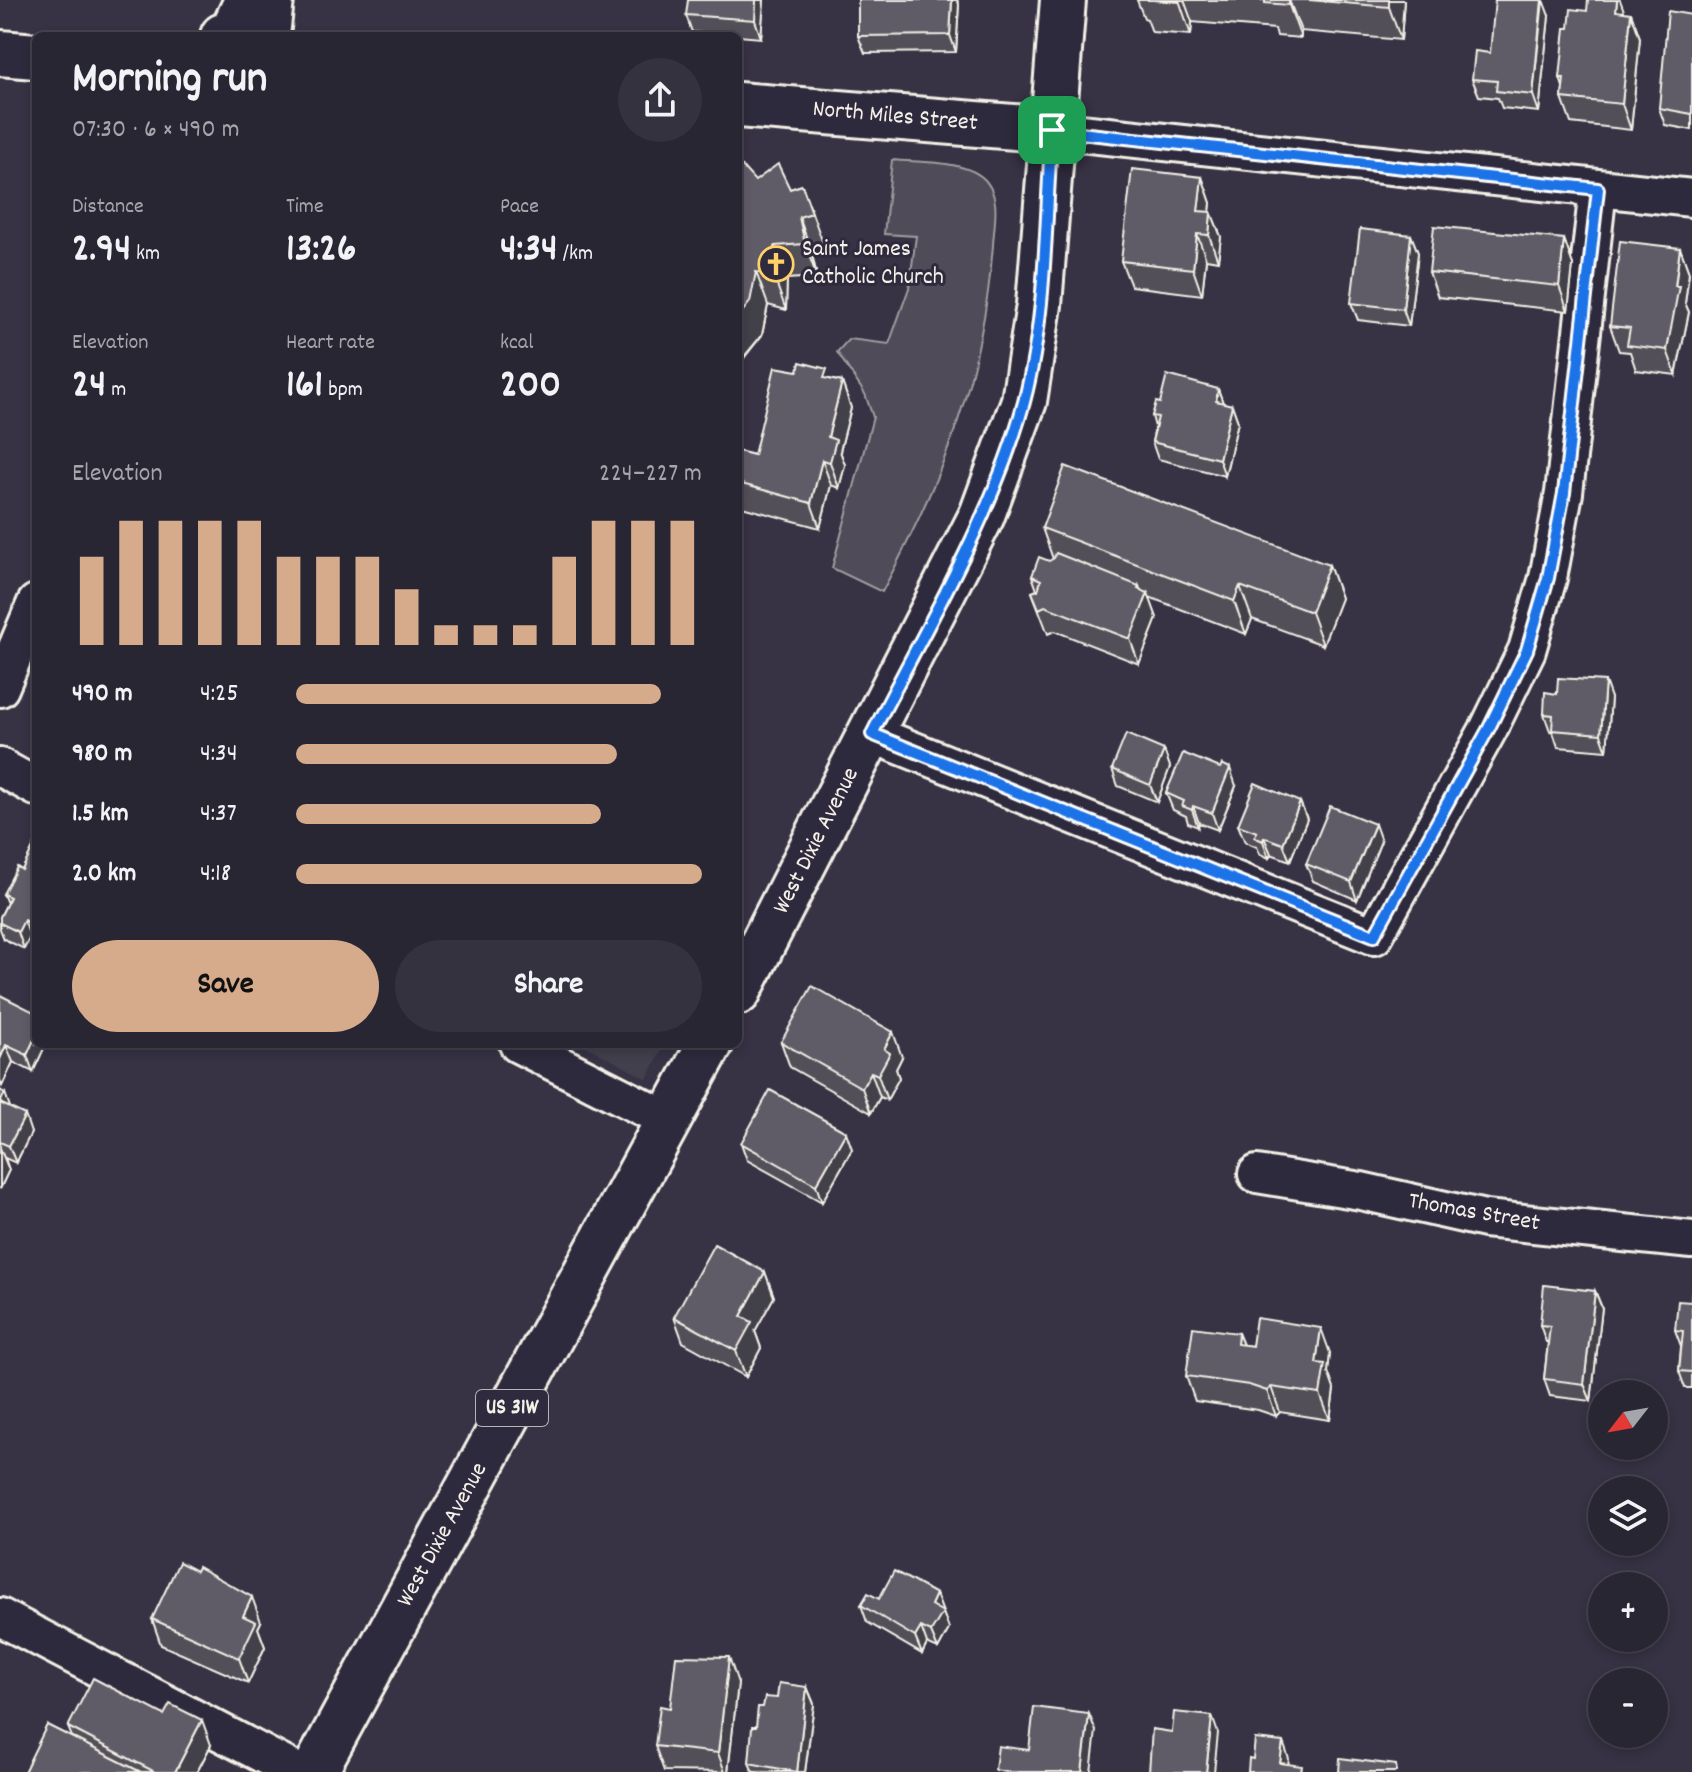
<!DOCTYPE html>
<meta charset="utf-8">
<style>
body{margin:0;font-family:Dekko,sans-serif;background:#35323f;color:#f1f3f6;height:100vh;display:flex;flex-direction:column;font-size:30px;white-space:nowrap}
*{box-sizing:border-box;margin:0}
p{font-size:26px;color:#a5a5ac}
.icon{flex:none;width:44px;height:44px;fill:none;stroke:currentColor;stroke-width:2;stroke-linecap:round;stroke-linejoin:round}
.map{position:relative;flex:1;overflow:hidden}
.panel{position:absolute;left:32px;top:32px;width:710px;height:1016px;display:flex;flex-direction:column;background:#292633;border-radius:12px;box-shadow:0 4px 12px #0003,0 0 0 2px #45434e}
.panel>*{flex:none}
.needle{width:52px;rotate:239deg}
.fabs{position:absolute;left:1588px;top:1380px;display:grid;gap:16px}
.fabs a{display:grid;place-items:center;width:80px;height:80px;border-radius:50%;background:#292633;box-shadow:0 4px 12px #0003,0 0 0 2px #45434e;font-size:40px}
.pin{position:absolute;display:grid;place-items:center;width:68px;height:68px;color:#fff;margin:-34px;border-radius:16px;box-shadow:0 4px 12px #0006}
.round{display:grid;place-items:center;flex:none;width:84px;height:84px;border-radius:42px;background:#35323f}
.summary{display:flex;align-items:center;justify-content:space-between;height:136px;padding:0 40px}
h1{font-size:44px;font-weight:700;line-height:60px}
.stats{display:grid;grid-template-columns:repeat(3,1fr);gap:12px;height:136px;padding:8px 40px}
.stats div{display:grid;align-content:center}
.stats b{font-size:40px;font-weight:700}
.stats small{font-size:22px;font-weight:400}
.stats p{font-size:22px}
.chart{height:224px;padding:16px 40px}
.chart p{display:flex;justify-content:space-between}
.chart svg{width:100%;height:144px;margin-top:8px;stroke:#d6ab8b;stroke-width:6}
.primary-button{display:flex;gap:16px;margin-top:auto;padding:16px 40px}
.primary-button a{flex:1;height:92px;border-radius:48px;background:#d6ab8b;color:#111;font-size:32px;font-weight:700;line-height:92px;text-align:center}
.primary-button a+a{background:#35323f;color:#f1f3f6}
ul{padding:0 40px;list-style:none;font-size:26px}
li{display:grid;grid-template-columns:128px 96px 1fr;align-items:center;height:60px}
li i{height:20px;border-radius:10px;background:#d6ab8b}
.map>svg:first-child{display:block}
</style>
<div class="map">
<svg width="1692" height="1772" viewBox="0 0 1692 1772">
<rect width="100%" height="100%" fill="#373244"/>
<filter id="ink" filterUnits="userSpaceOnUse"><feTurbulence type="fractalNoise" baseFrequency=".0125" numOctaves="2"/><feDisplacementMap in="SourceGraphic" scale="16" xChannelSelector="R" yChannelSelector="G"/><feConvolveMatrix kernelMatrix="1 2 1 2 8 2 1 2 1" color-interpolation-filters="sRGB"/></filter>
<g filter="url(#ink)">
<!-- built -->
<polygon fill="#433f4e" points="582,1044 665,1044 647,1079"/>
<!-- green -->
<path fill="#504b59" stroke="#a29ea0" stroke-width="2" d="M892,160C918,163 967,159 986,181C1001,199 994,223 993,245C983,377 943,477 882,592L832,568L873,417L865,394L837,352L849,339L889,344L909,288L916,236L884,234Z"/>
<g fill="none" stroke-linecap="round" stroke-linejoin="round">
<defs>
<g id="minor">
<polyline points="227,34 243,0"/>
<polyline points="271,36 275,0"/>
<polyline points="1052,130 1692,198"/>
<polyline points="0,688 36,603"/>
<polyline points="872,734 1374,936 1489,728 1527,650 1548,578 1564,493 1598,189"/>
<polyline points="0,767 36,787"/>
<polyline points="518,1044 668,1120"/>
<polyline points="1257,1174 1361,1191 1485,1219 1692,1240"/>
<polyline points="0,1617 297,1772"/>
</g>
<g id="secondary">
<polyline points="223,36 244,33 255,36"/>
<polyline points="0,53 36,56"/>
<polyline points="738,105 1052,130"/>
</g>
<g id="primary">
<polyline points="738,992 982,515 1024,401 1039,305 1063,0"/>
<polyline points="314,1772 710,1044"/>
</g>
</defs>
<!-- minor casing -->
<use href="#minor" stroke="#f4f1e8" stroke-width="42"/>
<!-- secondary casing -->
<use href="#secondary" stroke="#f4f1e8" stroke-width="50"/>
<!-- primary casing -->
<use href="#primary" stroke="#f4f1e8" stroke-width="50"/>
<!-- minor -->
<use href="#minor" stroke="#2f2a3d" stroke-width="36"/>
<!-- secondary -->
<use href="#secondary" stroke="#2f2a3d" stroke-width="44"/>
<!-- primary -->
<use href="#primary" stroke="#2f2a3d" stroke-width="44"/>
</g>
<!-- wall -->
<g fill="#524f59" stroke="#f4f1e8" stroke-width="2">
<polygon points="764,0 761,38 692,32 686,15"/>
<polygon points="858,0 957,0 959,4 956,52 865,53 858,36"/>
<polygon points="1137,0 1404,0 1401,40 1301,31 1301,38 1277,36 1275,29 1192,22 1191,35 1152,32 1147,19 1144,18"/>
<polygon points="1587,11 1631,13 1640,38 1631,130 1571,123 1562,98 1563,87 1560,78 1569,28"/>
<polygon points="1692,15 1692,130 1665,125 1659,108"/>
<polygon points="1549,16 1539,112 1502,108 1498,98 1479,96 1472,79 1490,53"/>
<polygon points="1202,177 1211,203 1210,212 1211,212 1221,237 1218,261 1206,259 1202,295 1131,286 1121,261"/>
<polygon points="755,181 790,189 802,185 824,246 811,250 817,277 787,279 786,310 768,305 762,335 744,358"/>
<polygon points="1411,235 1418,253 1409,326 1358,320 1351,303"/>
<polygon points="1564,239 1573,265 1568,311 1438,297 1429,272"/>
<polygon points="1680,248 1689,273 1685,303 1689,312 1676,375 1636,370 1630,352 1619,351 1610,326"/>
<polygon points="830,379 842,382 851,408 840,451 845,465 839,488 831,485 820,528 738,506 738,451 754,455"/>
<polygon points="1218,389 1223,403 1232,405 1238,422 1225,476 1158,459 1152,442 1155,427 1152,416 1160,403"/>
<polygon points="1042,528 1329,565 1341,598 1323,645 1252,619 1246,634 1149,597 1157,618 1139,664 1055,631 1048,634 1032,592 1037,590 1032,576 1053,559"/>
<polygon points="1611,698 1607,751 1558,747 1553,732 1550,731 1544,714"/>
<polygon points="1164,750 1170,767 1157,802 1118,786 1112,769"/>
<polygon points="1236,786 1218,830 1199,823 1198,827 1188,823 1186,816 1173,810 1166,793"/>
<polygon points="1300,802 1307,819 1290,861 1271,854 1269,858 1260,854 1257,847 1245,842 1238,825"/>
<polygon points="1381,841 1357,900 1313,881 1306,864"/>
<polygon points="36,842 36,940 30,937 24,949 4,939 0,929 0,917 7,903 3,894 22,870"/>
<polygon points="0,995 36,1044 46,1044 33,1072 13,1062 2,1086 0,1085"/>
<polygon points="781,1042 902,1057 896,1069 899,1078 887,1100 880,1097 871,1113 790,1067"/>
<polygon points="0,1090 11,1109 31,1133 16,1163 5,1158 9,1170 0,1189"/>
<polygon points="741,1143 852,1149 822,1202 747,1160"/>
<polygon points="765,1272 774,1297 755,1331 761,1348 746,1377 683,1342 674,1317"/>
<polygon points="1692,1290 1692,1388 1685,1388 1679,1371 1681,1346 1675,1330 1691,1302"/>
<polygon points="1595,1291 1602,1308 1591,1401 1550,1396 1544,1379 1548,1342 1546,1342 1540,1325"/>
<polygon points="1238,1333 1243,1345 1330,1353 1328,1372 1334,1389 1330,1420 1280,1412 1276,1416 1258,1410 1195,1401 1186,1376"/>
<polygon points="936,1594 949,1629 938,1649 927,1644 922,1654 867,1622 861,1605 879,1599"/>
<polygon points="152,1619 261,1622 258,1628 265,1647 248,1683 161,1645"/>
<polygon points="738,1683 728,1772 664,1771 655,1746 670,1708"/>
<polygon points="807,1687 814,1704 805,1772 753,1772 749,1763 756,1727 763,1707 777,1698"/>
<polygon points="68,1727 211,1745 197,1772 24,1772 72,1737"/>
</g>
<!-- shaded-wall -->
<g fill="#424048" stroke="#f4f1e8" stroke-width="2">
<polygon points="756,0 764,0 761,38 755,20"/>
<polygon points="952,0 957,0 959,4 956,52 950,35"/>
<polygon points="1179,0 1184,0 1192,22 1191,35"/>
<polygon points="1289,0 1301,31 1301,38 1289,5"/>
<polygon points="1389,0 1404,0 1401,40 1389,7"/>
<polygon points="1543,0 1549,16 1539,112 1533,95"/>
<polygon points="1617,0 1620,0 1627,19 1616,11"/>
<polygon points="1631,13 1640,38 1631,130 1622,104"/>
<polygon points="1202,177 1211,203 1207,236 1198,211"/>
<polygon points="1211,212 1221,237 1218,261 1209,235"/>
<polygon points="799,217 811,250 817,277 805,244"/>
<polygon points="1197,234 1206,259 1202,295 1193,269"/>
<polygon points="1411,235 1418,253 1409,326 1403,309"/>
<polygon points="1564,239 1573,265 1568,311 1559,286"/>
<polygon points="775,246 787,279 786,310 774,277"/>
<polygon points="1680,248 1689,273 1685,303 1689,312 1676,375 1667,350"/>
<polygon points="756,272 768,305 762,335 738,364 738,317"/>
<polygon points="842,382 851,408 840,451 845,465 839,488 830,462 828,437"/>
<polygon points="1218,389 1224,406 1216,401"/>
<polygon points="1232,405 1238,422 1225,476 1219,459"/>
<polygon points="822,460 831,485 820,528 811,503"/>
<polygon points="1329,565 1341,598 1323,645 1311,612"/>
<polygon points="1139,586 1145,601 1148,593 1157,618 1139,664 1130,639"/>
<polygon points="1240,586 1252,619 1246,634 1234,601"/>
<polygon points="1605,681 1611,698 1607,751 1601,734"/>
<polygon points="1164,750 1170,767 1157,802 1150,785"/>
<polygon points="1230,768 1236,786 1218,830 1212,813"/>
<polygon points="1300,802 1307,819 1290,861 1283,844"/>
<polygon points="1193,806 1199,823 1198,827 1192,810"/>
<polygon points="1375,824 1381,841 1357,900 1351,882"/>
<polygon points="1264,837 1271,854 1269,858 1263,841"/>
<polygon points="24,920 30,937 24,949 18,932"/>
<polygon points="893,1032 902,1057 896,1069 899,1078 887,1100 878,1075 884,1049"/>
<polygon points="36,1035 36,1044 46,1044 33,1072 27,1055"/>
<polygon points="6,1045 13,1062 2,1086 0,1080 0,1059"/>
<polygon points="871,1072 880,1097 871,1113 862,1088"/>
<polygon points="5,1093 11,1110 6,1120 0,1102"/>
<polygon points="25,1115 31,1133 16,1163 9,1146"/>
<polygon points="846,1132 852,1149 822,1202 816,1185"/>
<polygon points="0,1148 9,1170 0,1189"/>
<polygon points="765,1272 774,1297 755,1331 761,1348 746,1377 736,1351 741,1316"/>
<polygon points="1595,1291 1602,1308 1591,1401 1584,1384"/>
<polygon points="1321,1328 1330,1353 1328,1372 1334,1389 1330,1420 1320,1394 1316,1363"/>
<polygon points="1238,1333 1248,1358 1237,1344"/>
<polygon points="1271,1387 1280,1412 1276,1416 1267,1391"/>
<polygon points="936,1594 949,1629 938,1649 931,1632 931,1605"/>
<polygon points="252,1597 261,1622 258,1628 265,1647 248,1683 239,1658 243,1616"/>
<polygon points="921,1627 927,1644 922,1654 915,1637"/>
<polygon points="729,1657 738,1683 728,1772 725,1772 718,1753"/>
<polygon points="807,1687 814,1704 805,1772 797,1772"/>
<polygon points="1089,1714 1096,1731 1091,1772 1082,1772"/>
<polygon points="1212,1716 1218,1733 1214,1772 1206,1772"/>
<polygon points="202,1720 211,1745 197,1772 175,1772"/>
<polygon points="1283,1742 1289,1759 1287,1772 1280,1763"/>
</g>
<!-- building -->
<g fill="#5f5c67" stroke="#f4f1e8" stroke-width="2">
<polygon points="688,0 756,0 755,20 686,15"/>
<polygon points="858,0 952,0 950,35 858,36"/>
<polygon points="1153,0 1179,0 1179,2"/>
<polygon points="1265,0 1289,0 1289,5 1265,3"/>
<polygon points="1309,0 1389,0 1389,7"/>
<polygon points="1495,0 1542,0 1533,95 1496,91 1497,81 1472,79 1475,51 1490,53"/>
<polygon points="1588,0 1617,0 1616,11 1631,13 1622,104 1562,98 1564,78 1560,78 1565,28 1569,28 1571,9 1587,11"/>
<polygon points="1668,11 1692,15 1692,114 1659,108"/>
<polygon points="738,162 755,181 778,164 790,189 802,185 812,213 799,217 805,244 775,246 774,277 756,272 750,302 738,317"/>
<polygon points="1132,169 1202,177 1198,211 1211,212 1209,235 1197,234 1193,269 1121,261"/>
<polygon points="1434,226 1564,239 1559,286 1429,272"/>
<polygon points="1360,229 1411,235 1403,309 1351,303"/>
<polygon points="1620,241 1680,248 1675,286 1679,286 1667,350 1627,345 1630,328 1610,326"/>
<polygon points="800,362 827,369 824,378 842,382 828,437 836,440 830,462 822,460 811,503 738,483 738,451 754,455 775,367 798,371"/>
<polygon points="1167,375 1218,389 1216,401 1232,405 1219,459 1152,442 1158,417 1152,416 1156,402 1160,403"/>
<polygon points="1065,466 1329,565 1311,612 1240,586 1234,601 1042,528"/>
<polygon points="1056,553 1139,586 1138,589 1148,593 1130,639 1045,606 1039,609 1032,592 1038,590 1041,580 1032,576 1039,557 1049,561 1054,558"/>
<polygon points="1558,678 1605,681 1601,734 1552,730 1553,715 1544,714 1545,692 1557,694"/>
<polygon points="1126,734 1164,750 1150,785 1112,769"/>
<polygon points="1183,753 1220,768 1222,764 1230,768 1212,813 1193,806 1192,810 1182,806 1184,801 1166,793"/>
<polygon points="1255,783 1300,802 1283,844 1264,837 1263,841 1254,837 1257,832 1238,825"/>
<polygon points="1330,806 1375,824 1351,882 1306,864"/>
<polygon points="36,842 36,926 24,920 18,932 0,923 0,917 10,897 3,894 17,867 22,870"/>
<polygon points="812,986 893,1032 884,1049 890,1053 878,1075 871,1072 862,1088 781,1042"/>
<polygon points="0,995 36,1013 36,1035 27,1055 6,1045 0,1059"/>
<polygon points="0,1090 5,1093 0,1102"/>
<polygon points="770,1090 846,1132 816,1185 741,1143"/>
<polygon points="0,1103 25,1115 9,1146 0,1142"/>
<polygon points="714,1244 765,1272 741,1316 752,1322 736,1351 674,1317"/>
<polygon points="1544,1285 1595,1291 1584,1384 1544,1379 1550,1326 1540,1325"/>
<polygon points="1692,1290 1692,1372 1679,1371 1683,1331 1675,1330 1678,1301 1691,1302"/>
<polygon points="1256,1318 1321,1328 1316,1363 1325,1364 1320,1394 1271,1387 1267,1391 1249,1385 1186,1376 1193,1327 1238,1333 1237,1344 1252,1346"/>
<polygon points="179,1562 196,1571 198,1567 252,1597 243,1616 256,1622 239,1658 152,1619"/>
<polygon points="894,1571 936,1594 931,1605 943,1612 931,1632 921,1627 915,1637 861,1605 868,1593 879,1599"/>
<polygon points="676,1656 729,1657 718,1753 655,1746 660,1706 670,1708"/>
<polygon points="93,1678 164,1715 170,1704 202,1720 175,1772 155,1772 68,1727"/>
<polygon points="779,1683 807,1687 797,1772 749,1763 752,1727 756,1727 758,1707 763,1707 765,1697 777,1698"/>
<polygon points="1034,1707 1089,1714 1082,1772 1006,1772 995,1770 998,1746 1029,1750"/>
<polygon points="1174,1712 1212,1716 1206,1772 1149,1772 1152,1729 1172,1732"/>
<polygon points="47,1725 141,1772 24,1772"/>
<polygon points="1255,1739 1283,1742 1280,1763 1302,1766 1301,1772 1248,1772 1249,1758 1253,1759"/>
<polygon points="1340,1758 1396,1765 1396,1772 1339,1772"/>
</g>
</g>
<g fill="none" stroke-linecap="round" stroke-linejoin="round" filter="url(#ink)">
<defs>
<path id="route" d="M1052,130L1598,189L1564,493L1548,578L1527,650L1489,728L1374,936L872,734C926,626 992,519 1024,402C1047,315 1045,220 1052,130Z"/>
</defs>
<!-- route casing -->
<use href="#route" stroke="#fff" stroke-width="16"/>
<!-- route -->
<use href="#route" stroke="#1a73e8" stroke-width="10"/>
</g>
<!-- icons -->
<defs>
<symbol id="church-ring" viewBox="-11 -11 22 22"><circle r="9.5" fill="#2f2a3d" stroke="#ffd166" stroke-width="1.5"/><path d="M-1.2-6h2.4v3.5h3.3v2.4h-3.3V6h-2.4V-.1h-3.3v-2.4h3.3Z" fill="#ffd166"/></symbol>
</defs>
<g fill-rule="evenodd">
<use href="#church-ring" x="756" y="244" width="40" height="40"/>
</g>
<g text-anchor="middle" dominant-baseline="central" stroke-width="6" stroke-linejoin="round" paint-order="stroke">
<!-- shield labels -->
<rect fill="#2f2a3d" stroke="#b9b5b5" stroke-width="2" x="476" y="1390" width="72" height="36" rx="6"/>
<g font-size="22" font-weight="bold" fill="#f4f1e8">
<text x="512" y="1408">US 31W</text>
</g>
<!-- street labels -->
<g font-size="24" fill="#f4f1e8" stroke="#2f2a3d">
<text transform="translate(895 117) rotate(5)">North Miles Street</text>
<text transform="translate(817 841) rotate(-63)">West Dixie Avenue</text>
<text transform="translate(1474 1213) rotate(10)">Thomas Street</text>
<text transform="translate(443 1535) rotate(-61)">West Dixie Avenue</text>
</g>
<!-- poi labels -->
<g font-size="24" fill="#f4f1e8" stroke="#2f2a3d" text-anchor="start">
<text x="802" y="250">Saint James<tspan x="802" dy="28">Catholic Church</tspan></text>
</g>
</g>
</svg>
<div class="fabs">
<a><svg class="needle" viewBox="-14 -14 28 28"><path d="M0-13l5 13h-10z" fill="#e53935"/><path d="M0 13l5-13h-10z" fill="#a5a5ac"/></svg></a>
<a><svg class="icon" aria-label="layers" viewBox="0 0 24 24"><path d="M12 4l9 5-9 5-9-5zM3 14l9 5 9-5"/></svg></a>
<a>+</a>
<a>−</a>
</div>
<div class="pin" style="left:1052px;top:130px;background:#1e9e55"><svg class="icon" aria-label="arrive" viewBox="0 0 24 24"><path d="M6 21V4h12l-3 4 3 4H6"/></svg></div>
<section class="panel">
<div class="summary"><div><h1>Morning run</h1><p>07:30 · 6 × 490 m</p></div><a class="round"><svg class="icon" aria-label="share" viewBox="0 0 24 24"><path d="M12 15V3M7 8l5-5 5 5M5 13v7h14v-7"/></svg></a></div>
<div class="stats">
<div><p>Distance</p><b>2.94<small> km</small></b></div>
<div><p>Time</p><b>13:26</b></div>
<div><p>Pace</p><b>4:34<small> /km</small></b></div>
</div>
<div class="stats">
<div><p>Elevation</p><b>24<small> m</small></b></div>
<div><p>Heart rate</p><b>161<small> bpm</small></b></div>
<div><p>kcal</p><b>200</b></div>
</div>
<div class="chart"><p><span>Elevation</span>224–227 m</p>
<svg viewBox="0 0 160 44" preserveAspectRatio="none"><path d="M5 44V17M15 44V6M25 44V6M35 44V6M45 44V6M55 44V17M65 44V17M75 44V17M85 44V27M95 44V38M105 44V38M115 44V38M125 44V17M135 44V6M145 44V6M155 44V6"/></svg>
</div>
<ul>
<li><b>490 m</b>4:25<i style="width:90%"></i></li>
<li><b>980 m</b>4:34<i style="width:79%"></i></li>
<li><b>1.5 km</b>4:37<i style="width:75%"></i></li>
<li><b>2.0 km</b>4:18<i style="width:100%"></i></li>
</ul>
<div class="primary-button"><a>Save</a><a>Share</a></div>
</section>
</div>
